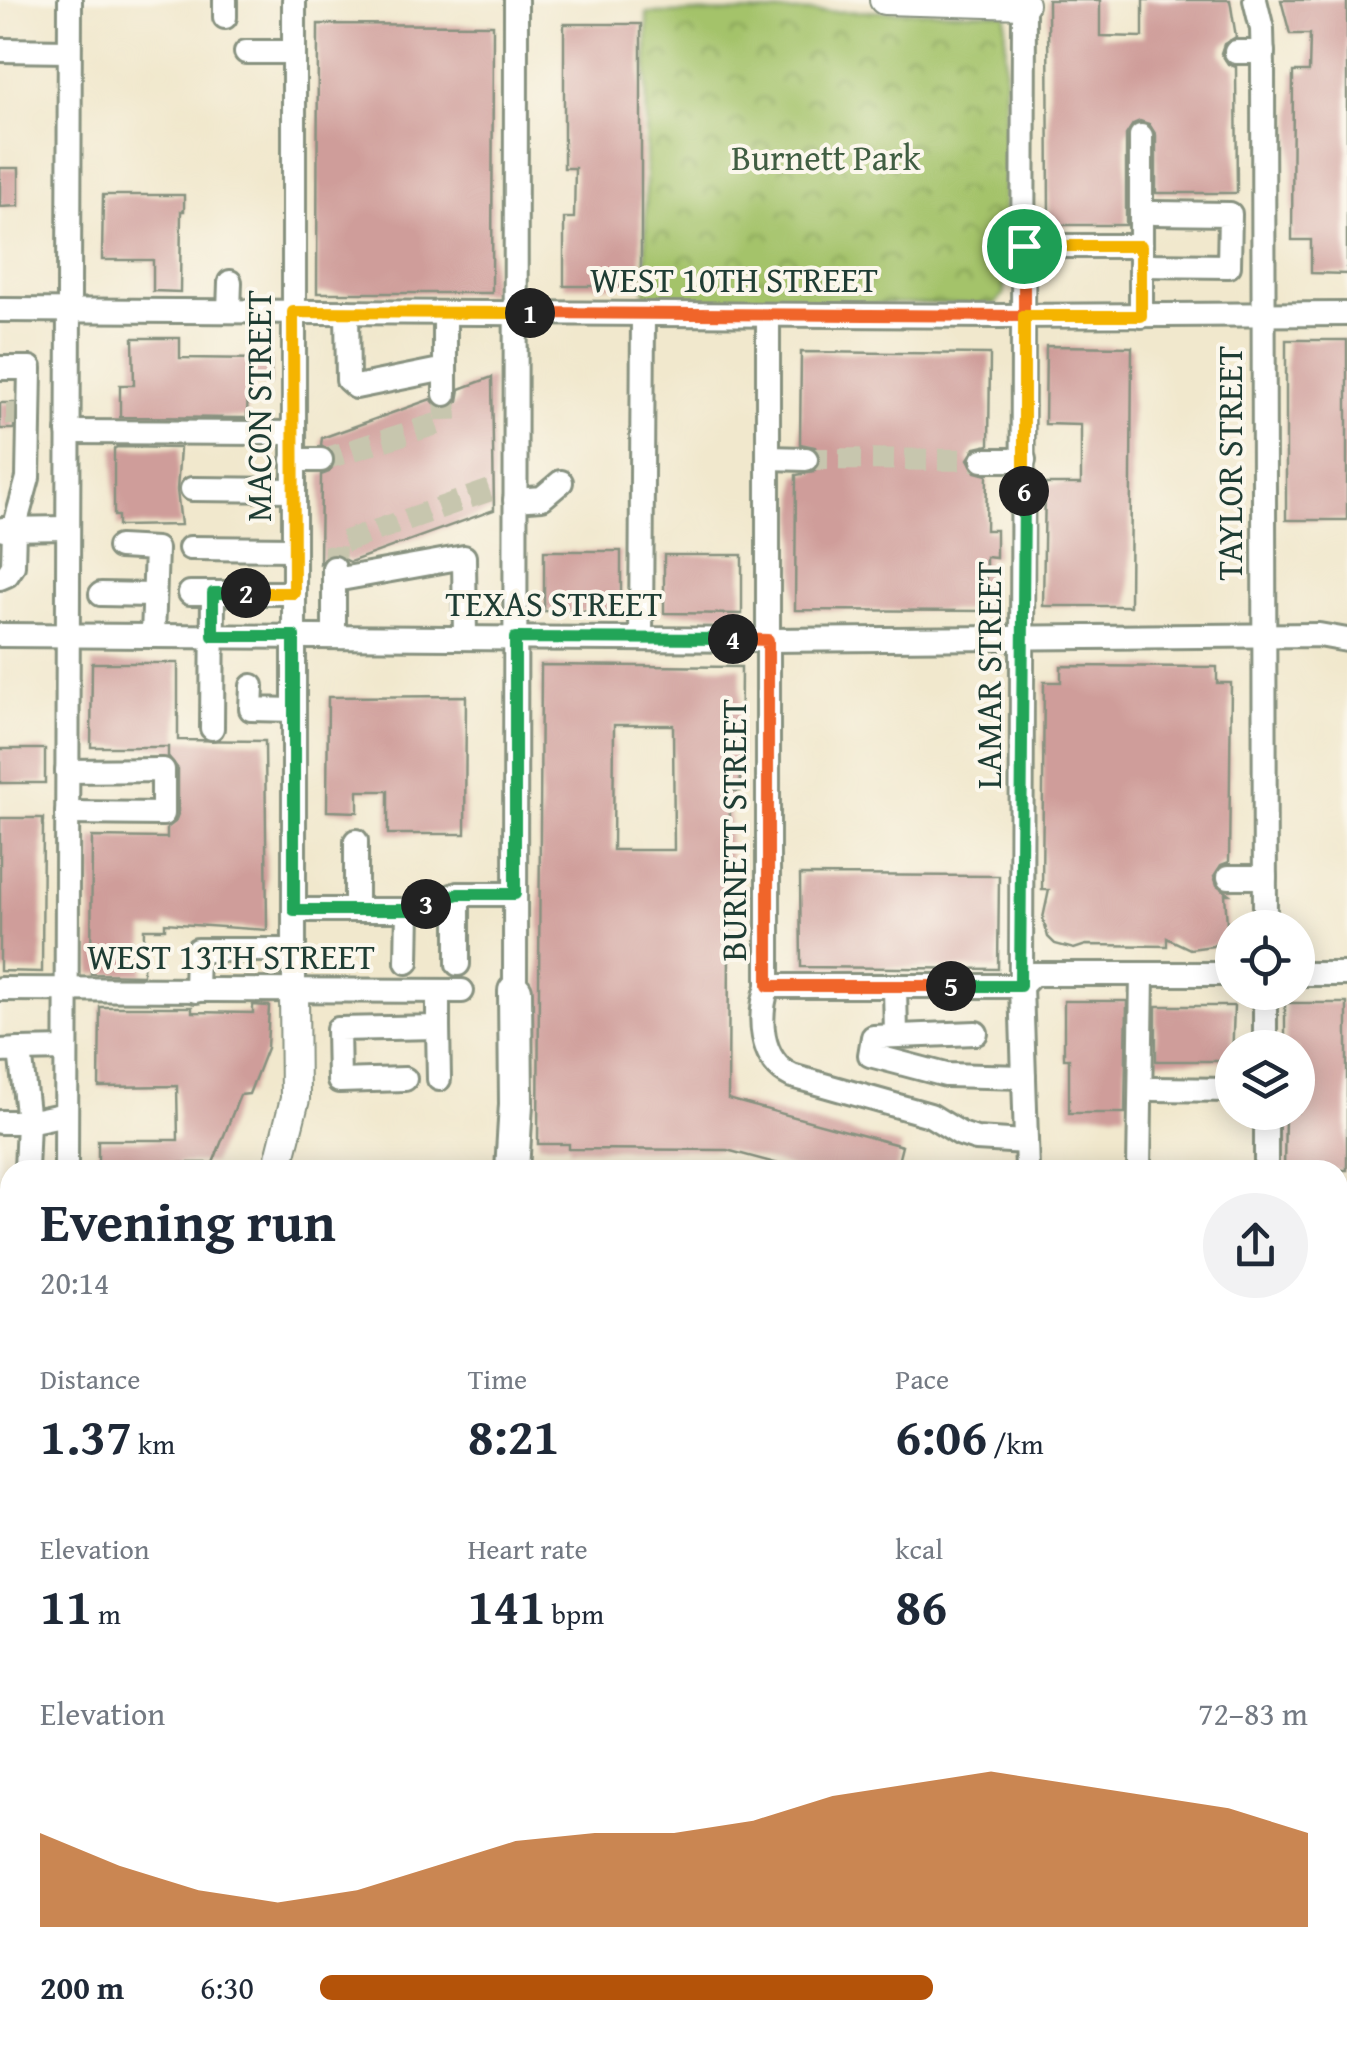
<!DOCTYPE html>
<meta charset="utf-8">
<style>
body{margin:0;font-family:"Gentium Book Plus",serif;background:#f2f2f3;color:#1f2937;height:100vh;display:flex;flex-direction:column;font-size:38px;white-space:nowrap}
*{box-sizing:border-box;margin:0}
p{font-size:32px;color:#747a83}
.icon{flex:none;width:55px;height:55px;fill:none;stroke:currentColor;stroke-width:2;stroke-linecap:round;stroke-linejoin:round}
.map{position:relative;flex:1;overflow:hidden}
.drawer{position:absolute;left:0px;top:1160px;width:1348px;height:885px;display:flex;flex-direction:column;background:#fff;border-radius:30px 30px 0 0;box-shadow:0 5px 25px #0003}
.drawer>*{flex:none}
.tools{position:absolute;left:1215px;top:910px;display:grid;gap:20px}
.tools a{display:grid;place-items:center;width:100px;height:100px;border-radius:50%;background:#fff;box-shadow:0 5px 25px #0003;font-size:50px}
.pin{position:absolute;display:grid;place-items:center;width:85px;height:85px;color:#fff;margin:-42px;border:5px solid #fff;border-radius:50%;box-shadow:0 2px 10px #0007}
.km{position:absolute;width:50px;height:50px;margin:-25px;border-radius:50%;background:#222;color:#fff;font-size:28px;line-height:50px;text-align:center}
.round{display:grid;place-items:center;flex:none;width:105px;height:105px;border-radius:52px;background:#f2f2f3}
.headline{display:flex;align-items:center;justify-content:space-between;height:170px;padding:0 40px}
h1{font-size:55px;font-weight:800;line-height:75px}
.metrics{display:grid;grid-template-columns:repeat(3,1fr);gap:15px;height:170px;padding:10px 40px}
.metrics div{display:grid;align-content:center}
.metrics b{font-size:50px;font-weight:800}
.metrics small{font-size:28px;font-weight:400}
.metrics p{font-size:28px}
.chart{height:280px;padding:20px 40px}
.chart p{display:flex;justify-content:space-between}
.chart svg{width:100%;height:180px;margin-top:10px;fill:#b45309;opacity:.7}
ul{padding:0 40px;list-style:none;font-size:32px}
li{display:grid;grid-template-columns:160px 120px 1fr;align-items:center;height:75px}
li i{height:25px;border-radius:12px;background:#b45309}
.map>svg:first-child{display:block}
</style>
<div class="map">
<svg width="1347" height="2045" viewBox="0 0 1347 2045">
<defs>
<pattern id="park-crowns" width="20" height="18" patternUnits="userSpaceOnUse" patternTransform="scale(2.5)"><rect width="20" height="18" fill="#a4c36a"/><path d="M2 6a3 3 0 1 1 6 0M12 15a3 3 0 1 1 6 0" fill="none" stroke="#85a058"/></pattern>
</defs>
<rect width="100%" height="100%" fill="#fbf7ec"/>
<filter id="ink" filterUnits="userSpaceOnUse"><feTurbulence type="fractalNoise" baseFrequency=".01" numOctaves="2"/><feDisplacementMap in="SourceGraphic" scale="20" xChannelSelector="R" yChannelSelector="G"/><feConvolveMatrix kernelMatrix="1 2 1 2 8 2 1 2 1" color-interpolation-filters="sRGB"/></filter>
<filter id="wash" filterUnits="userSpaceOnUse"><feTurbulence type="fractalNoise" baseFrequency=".0048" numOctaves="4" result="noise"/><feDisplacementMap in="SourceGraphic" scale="40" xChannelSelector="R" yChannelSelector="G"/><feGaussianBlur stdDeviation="2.25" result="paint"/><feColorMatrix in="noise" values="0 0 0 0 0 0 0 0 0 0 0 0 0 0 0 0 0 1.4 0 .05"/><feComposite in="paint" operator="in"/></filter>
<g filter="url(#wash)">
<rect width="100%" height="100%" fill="#f1e8cd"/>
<!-- railway -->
<g fill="#d2bfc1">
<polygon points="1347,1710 1347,1819 1338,1819 1338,1712"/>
<polygon points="133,2035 247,2035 222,2045 114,2045"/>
</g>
<!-- green -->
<polygon fill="#a4c36a" stroke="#62804f" stroke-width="2.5" points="10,1526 10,1787 0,1785 0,1533"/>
<!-- park -->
<polygon fill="url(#park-crowns)" stroke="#62804f" stroke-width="2.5" points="898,11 1006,13 1004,294 995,304 645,303 647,13"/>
<g id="blocks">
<!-- building -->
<g fill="#cf9d9a" fill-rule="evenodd">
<polygon points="1048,0 1100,0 1100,36 1143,37 1143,0 1230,0 1236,37 1224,44 1221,53 1228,64 1236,67 1237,193 1156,193 1156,135 1149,124 1140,121 1133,124 1126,135 1126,225 1049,225"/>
<polygon points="1281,0 1347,0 1347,274 1311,273 1311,240 1292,240 1293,72 1309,72 1310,34 1290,34"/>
<polygon points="318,24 493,25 492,293 317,293"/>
<polygon points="564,24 641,24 641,286 564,286 564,218 574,218 575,168 564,168"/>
<polygon points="0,168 19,168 19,206 0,207"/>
<polygon points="103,195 184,195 184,211 181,211 180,292 153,291 153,260 102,260"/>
<polygon points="133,338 180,338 180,358 271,359 271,384 248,384 247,418 120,417 120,385 134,385"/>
<rect x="1286" y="340" width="61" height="180"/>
<polygon points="1046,346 1132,347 1130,606 1043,606 1045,484 1081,484 1081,425 1045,424"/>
<polygon points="801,352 990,354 989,445 975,448 968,459 975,472 987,475 986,530 996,530 996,558 986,557 986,611 795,610 796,475 814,472 821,458 815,447 800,444"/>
<polygon points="492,377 494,510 350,562 333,553 320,563 321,475 329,472 336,461 333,452 321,445 322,438 431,399 438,407 452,407 458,401 460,389"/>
<rect x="0" y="403" width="14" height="26"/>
<polygon points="117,447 180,448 177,490 181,525 118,526 118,516 114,516 114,449"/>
<polygon points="544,551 621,551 621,612 544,611"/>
<polygon points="664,555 742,555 742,614 664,613"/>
<polygon points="92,663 178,663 178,740 265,741 267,930 165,923 165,929 144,929 143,975 91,974 92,837 167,838 167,828 175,822 178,814 178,769 168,756 168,747 91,747"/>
<path d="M541,665L741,667L740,791H730L728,1099L902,1146L896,1170H801L727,1150L569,1149V1144H538ZM614,725H673L674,850H613Z"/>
<polygon points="1061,666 1217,667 1217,683 1231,683 1229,862 1221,865 1214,876 1217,885 1229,894 1225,894 1227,925 1222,937 1213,946 1190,949 1167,938 1167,946 1086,945 1074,949 1055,944 1048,937 1043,918 1049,890 1042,890 1044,682 1061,682"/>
<polygon points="466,696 465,834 388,834 388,791 358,791 358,812 327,811 328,697"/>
<rect x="0" y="749" width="45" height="34"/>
<polygon points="0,818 43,818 42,972 0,971"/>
<polygon points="800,875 999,876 998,969 801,967"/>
<polygon points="1064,1001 1127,1001 1125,1113 1069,1113 1069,1059 1064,1059"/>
<polygon points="1285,1003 1347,1003 1347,1170 1284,1170 1285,1112 1298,1112 1298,1048 1285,1048"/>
<polygon points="253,1005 269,1006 267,1048 249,1094 240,1095 213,1163 178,1163 178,1170 98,1170 98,1140 178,1140 177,1086 99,1087 100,1007 192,1007 192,1012 253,1013"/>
<polygon points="1156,1006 1234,1006 1232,1061 1156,1061"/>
</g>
</g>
</g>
<g filter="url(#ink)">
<use href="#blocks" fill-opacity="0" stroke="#889280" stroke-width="2.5"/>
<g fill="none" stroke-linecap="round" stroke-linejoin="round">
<!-- minor-tunnel -->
<g stroke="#c7c6ae" stroke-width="22" stroke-dasharray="22 11" stroke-linecap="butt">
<polyline points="17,403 17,429"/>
<polyline points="806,459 983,460"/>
<polyline points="321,460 446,421 445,394"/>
<polyline points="334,568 335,545 496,488"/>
<polyline points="1338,1966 1347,1983"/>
</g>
<defs>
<g id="minor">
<polyline points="225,0 225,17"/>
<polyline points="1024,0 1021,986 1027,1170"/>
<polyline points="1255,0 1262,29 1263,66 1265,928"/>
<polyline points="0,50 69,51"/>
<polyline points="246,52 294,52"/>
<polyline points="1236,52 1263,52"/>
<polyline points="1141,136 1141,316"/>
<polyline points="1024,246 1141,246"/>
<polyline points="1141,265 1229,266 1230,214 1154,213"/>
<polyline points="0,310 1000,316 1347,314"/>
<polyline points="229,311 230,282"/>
<polyline points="347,312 348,380 356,387 445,369 445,313"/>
<path d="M768,315V986C758,1016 759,1060 792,1076L930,1115L961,1134L976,1139L1026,1142"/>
<polyline points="0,368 30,368 28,478 14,529 13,566 7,575 0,578"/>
<polyline points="445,369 445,394"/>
<polyline points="68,432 293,433"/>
<polyline points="768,458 806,459"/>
<polyline points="293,460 321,460"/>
<polyline points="983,460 1024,460"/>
<polyline points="192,489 293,490"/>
<polyline points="515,500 542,498 561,482"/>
<polyline points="3,529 68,528"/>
<polyline points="119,547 156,549 153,636"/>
<polyline points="190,548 293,549"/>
<polyline points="334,568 334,637"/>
<polyline points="335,580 464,557 465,638"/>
<polyline points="190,593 293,593"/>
<polyline points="101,594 153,595"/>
<polyline points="0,635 768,640 1319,635 1347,640"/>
<polyline points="641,639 643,314"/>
<polyline points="252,686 251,709 294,710"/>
<polyline points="212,728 213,593"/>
<polyline points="67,813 163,814 163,770 67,771"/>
<polyline points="356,841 356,910"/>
<polyline points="1229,877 1265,877"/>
<polyline points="458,894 458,964"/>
<polyline points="294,910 408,910 458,894 515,894"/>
<polyline points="407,962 408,910"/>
<polyline points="1298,974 1347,974"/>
<polyline points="768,986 1021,986 1033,974 1232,974"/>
<polyline points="895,986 896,1036"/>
<polyline points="0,989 462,991"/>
<polyline points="196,991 197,950 294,950"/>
<polyline points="294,991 294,0"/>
<polyline points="515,991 516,0"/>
<polyline points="1265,992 1265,1048"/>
<polyline points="438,1027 439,1079"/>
<polyline points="976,1033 873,1037 870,1055 946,1075 1024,1077"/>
<polyline points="20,1050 66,1049"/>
<polyline points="0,1051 20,1050 28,1122 0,1122"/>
<polyline points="405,1079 339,1081 338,1029 438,1027 438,991"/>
<polyline points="1153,1089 1232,1090"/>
<polyline points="1266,1112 1266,1170"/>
<polyline points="26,1170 28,1122 66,1114"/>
<polyline points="66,1170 70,0"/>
<polyline points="1139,1170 1142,974"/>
<polyline points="0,1257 10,1254"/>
<polyline points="0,1890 10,1890"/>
<polyline points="1330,2035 1343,2045"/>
</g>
<g id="major">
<polyline points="884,0 1024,4"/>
<polyline points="277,1170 295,1099 294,991"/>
<polyline points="1338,1288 1347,1288"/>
<polyline points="0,1307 10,1307"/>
<polyline points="1338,1325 1347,1325"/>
<polyline points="0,1340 10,1340"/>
<polyline points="0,1485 10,1478"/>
</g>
<g id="highway">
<polyline points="512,1170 516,1104 515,991"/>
<polyline points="0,1364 10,1362"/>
<polyline points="0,1803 10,1806"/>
<polyline points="0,1831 10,1832"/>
<polyline points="1338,1836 1347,1837"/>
<polyline points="1338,1871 1347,1871"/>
<polyline points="1338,1945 1347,1945"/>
<polyline points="46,2045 61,2035"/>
<polyline points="346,2045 375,2035"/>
<polyline points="521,2045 559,2035"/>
</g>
</defs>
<!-- minor casing -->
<use href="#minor" stroke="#889280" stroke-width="28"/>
<!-- major casing -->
<use href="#major" stroke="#889280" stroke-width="32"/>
<!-- highway casing -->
<use href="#highway" stroke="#889280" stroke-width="38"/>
<!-- minor -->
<use href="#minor" stroke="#fff" stroke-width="22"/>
<!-- major -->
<use href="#major" stroke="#fff" stroke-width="28"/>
<!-- highway -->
<use href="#highway" stroke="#fff" stroke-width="32"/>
<defs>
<g id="rail">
<polyline points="1338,1756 1347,1757"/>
<polyline points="1338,1782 1347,1782"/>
<polyline points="171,2045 187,2035"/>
<polyline points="196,2045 212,2035"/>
<polyline points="246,2045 263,2035"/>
</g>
</defs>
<!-- rail casing -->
<use href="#rail" stroke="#1f3d34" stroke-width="10"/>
<!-- rail -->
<use href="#rail" stroke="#fbf7ec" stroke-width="6" stroke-dasharray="19" stroke-linecap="butt"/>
</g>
</g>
<g fill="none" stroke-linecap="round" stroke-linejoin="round" filter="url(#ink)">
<defs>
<polyline id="split-1" points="530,313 1024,316 1024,246"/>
<polyline id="split-2" points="246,593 294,593 293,312 530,313"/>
<polyline id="split-3" points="246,593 213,593 213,636 294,636 294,910 408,910 426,904"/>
<polyline id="split-4" points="426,904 458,894 515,894 515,638 733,639"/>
<polyline id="split-5" points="733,639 768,640 768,986 951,986"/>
<polyline id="split-6" points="951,986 1020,986 1024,491"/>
<polyline id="split-7" points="1024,246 1141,246 1141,316 1024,316 1024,491"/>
</defs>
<!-- split-1 casing -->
<use href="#split-1" stroke="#fff" stroke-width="20"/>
<!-- split-2 casing -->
<use href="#split-2" stroke="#fff" stroke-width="20"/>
<!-- split-3 casing -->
<use href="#split-3" stroke="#fff" stroke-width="20"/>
<!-- split-4 casing -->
<use href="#split-4" stroke="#fff" stroke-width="20"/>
<!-- split-5 casing -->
<use href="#split-5" stroke="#fff" stroke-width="20"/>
<!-- split-6 casing -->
<use href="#split-6" stroke="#fff" stroke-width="20"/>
<!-- split-7 casing -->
<use href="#split-7" stroke="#fff" stroke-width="20"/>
<!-- split-1 -->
<use href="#split-1" stroke="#f0652b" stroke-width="12"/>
<!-- split-2 -->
<use href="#split-2" stroke="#f5b400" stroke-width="12"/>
<!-- split-3 -->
<use href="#split-3" stroke="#22a559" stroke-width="12"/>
<!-- split-4 -->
<use href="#split-4" stroke="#22a559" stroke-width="12"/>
<!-- split-5 -->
<use href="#split-5" stroke="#f0652b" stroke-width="12"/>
<!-- split-6 -->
<use href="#split-6" stroke="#22a559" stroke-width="12"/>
<!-- split-7 -->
<use href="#split-7" stroke="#f5b400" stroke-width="12"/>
</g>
<g text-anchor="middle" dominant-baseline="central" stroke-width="8" stroke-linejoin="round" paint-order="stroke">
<!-- park labels -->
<g font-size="35" fill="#405e42" stroke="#fbf7ec">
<text x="826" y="157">Burnett Park</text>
</g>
<!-- street labels -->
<g font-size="35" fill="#1f3d34" stroke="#fbf7ec">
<text x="734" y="279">WEST 10TH STREET</text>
<text transform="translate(258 406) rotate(-90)">MACON STREET</text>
<text transform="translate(1229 463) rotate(-90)">TAYLOR STREET</text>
<text x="554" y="603">TEXAS STREET</text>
<text transform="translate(988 675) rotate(-90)">LAMAR STREET</text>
<text transform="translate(733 830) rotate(-90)">BURNETT STREET</text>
<text x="231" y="956">WEST 13TH STREET</text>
</g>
</g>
</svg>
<div class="tools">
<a><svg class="icon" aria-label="locate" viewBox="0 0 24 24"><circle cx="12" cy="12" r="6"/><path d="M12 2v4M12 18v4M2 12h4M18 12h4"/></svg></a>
<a><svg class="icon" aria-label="layers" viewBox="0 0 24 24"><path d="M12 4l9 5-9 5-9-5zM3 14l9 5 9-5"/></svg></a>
</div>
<div class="pin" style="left:1024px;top:246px;background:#1e9e55"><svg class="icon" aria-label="arrive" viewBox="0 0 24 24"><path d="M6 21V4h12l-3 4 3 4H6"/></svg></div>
<b class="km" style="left:530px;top:313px">1</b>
<b class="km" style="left:246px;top:593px">2</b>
<b class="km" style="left:426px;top:904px">3</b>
<b class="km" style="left:733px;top:639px">4</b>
<b class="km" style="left:951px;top:986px">5</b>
<b class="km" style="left:1024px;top:491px">6</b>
<section class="drawer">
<div class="headline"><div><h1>Evening run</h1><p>20:14</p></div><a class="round"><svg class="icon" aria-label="share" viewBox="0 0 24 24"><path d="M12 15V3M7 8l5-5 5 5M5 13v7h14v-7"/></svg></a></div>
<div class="metrics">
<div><p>Distance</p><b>1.37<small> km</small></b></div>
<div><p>Time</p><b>8:21</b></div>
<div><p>Pace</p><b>6:06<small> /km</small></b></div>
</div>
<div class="metrics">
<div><p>Elevation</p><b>11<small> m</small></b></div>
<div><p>Heart rate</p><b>141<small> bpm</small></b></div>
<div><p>kcal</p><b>86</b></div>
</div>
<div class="chart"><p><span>Elevation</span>72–83 m</p>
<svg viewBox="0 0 160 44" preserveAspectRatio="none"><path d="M0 44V21L10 29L20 35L30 38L40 35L50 29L60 23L70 21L80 21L90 18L100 12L110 9L120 6L130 9L140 12L150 15L160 21V44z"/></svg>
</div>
<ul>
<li><b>200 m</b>6:30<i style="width:62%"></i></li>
</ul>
</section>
</div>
